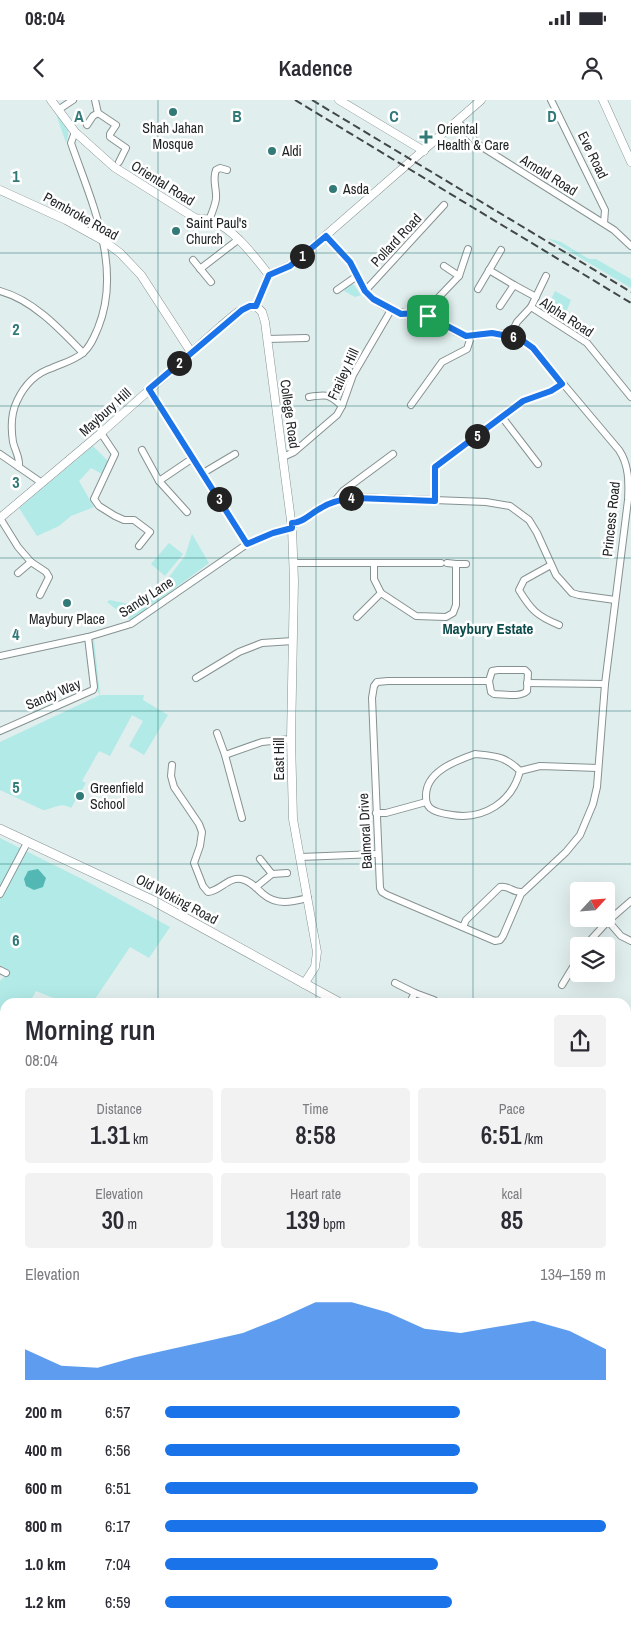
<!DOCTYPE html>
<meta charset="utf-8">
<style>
body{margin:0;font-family:"Archivo Narrow",sans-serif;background:#f2f2f3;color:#2b2b33;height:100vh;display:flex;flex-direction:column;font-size:19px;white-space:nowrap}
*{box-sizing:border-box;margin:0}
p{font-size:16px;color:#7c7c81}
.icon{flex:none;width:28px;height:28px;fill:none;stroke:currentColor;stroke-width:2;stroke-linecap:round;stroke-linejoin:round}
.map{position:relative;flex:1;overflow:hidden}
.panel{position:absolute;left:0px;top:898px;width:631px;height:631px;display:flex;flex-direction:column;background:#fff;border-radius:15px 15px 0 0;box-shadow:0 5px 20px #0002}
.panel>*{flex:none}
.needle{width:32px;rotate:64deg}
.fabs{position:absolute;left:570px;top:782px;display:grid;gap:10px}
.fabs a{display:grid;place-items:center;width:45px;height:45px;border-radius:5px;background:#fff;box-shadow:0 5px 20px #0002;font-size:25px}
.pin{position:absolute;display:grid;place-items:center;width:42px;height:42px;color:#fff;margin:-21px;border-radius:10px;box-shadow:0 2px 8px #0006}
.km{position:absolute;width:25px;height:25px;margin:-12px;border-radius:50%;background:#222;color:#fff;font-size:14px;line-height:25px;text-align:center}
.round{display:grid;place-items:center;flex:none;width:52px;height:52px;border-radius:5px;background:#f2f2f3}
.summary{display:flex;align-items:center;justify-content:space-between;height:85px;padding:0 25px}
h1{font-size:28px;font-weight:600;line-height:38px}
.metrics{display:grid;grid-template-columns:repeat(3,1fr);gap:8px;height:85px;padding:5px 25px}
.metrics div{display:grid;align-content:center;border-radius:5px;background:#f2f2f3;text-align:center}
.metrics b{font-size:25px;font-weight:600}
.metrics small{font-size:14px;font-weight:400}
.metrics p{font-size:14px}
.chart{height:140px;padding:10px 25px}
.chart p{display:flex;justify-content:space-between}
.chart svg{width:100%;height:90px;margin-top:5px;fill:#1a73e8;opacity:.7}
ul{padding:0 25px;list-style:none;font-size:16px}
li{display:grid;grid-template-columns:80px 60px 1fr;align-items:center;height:38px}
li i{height:12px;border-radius:6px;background:#1a73e8}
.status{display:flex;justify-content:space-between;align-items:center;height:35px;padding:0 25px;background:#fff;direction:ltr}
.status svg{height:14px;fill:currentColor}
header{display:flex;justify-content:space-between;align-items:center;height:65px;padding:0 25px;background:#fff;font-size:22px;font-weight:600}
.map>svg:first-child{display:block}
</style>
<div class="status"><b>08:04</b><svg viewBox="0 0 49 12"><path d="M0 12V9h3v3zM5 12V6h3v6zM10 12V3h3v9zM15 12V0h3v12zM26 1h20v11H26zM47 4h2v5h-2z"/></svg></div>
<header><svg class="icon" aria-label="back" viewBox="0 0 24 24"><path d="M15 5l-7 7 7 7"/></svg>Kadence<svg class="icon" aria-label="person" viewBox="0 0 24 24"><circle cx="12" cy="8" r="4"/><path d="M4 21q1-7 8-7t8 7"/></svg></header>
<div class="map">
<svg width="631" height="1528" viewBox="0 0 631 1528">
<rect width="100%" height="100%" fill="#e1eeee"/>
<!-- green -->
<g fill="#b1eae7">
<path d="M56,14C65,26 72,27 66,43Z"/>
<polygon points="547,138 561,142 589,159 596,159 629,178 631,179 631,188"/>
<polygon points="352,184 354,185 361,195 355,197 344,191 345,188"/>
<polygon points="555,191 571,200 564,218 547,208"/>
<polygon points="93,346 108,361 102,374 91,368 79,381 94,407 71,416 59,426 37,436 19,408"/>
<polygon points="192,434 209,463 131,521 107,502 110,500 133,505 162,486 185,456"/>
<polygon points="169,443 183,454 165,476 151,464"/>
<path d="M94,539L100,595H144L143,600L168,615L144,655L129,646L143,621L132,615L110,656L99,651L82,681L86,683L71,708C60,701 54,709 43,710L0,690V642L100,595L96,589L91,543Z"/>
<polygon points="0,738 86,781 170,827 149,858 130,847 93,902 63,902 36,891 30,902 5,902 5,1024 0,1033 0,881 4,877 0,864"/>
<polygon points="626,1048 631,1051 626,1063 631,1089 631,1528 288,1528 283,1524 626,1524 626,1082 628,1082 626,1080"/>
<polygon points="0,1066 5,1068 5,1524 279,1524 284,1528 0,1528"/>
</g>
<!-- water -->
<polygon fill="#53b7b3" points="38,769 46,778 43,787 34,790 26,786 24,779 28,771"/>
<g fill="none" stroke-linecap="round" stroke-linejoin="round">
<defs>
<g id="minor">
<polyline points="95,0 98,13 116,25 110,34 110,37 126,48 119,62"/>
<polyline points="551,0 605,110 604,123"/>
<polyline points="58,10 73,0"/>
<polyline points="457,21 479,45 614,130 631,146"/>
<polyline points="87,25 93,16 98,13"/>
<path d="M209,120C212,113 215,106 216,99C217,89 212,80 216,70L220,68L227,70"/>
<path d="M326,135C333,144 343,152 349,161C364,184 365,200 394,211C405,215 416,211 428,215C441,220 453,234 468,236C475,237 481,234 487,234C504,231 520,237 533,248L619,350C629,365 629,382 628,400L605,584L597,687L593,704L580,735L566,752L521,794L503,836L500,840L495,841L387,795L382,792L380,788L372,598L374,586L377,582L388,581H489"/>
<polyline points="193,160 211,182"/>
<polyline points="444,166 459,176"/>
<polyline points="200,169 239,139"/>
<polyline points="489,170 514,185 536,197"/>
<polyline points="478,189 501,150"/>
<polyline points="337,190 357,176"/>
<path d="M0,191C33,200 60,229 83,253"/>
<polyline points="365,191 444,105"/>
<polyline points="500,206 514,185"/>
<polyline points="531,207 587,243 631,297"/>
<polyline points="428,215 438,198 459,176 468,149"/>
<polyline points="510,236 517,222 531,207 546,176"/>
<polyline points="267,239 306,238"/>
<polyline points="149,289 247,444"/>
<path d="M309,297C327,294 329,294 342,306"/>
<polyline points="411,305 442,262 467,249 471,237"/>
<polyline points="502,317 538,364"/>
<polyline points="101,333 115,354 94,399 99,406 115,416 124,420 134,420 150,432 139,446"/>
<polyline points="142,350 159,381"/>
<polyline points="0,354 42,383"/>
<polyline points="283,357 294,352 337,315 342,306 353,275 391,210"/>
<path d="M19,367C20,357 15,351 13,342C11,329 11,313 17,301C24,286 36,273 52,268C63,263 73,261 83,253C91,246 94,237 98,228C123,167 91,101 71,43L75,32"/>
<polyline points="203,373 235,354"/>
<polyline points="435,401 435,367 523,301 551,291 562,283"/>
<polyline points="334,402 356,397 486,402 510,406 529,420 537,433 556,475 572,493 579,495 615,500"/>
<polyline points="187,412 159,381 193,358"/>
<polyline points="0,418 18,447 31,462 46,472 49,477 40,495"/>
<polyline points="292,423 299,422 321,407 334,402 343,391 393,354"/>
<polyline points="293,463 441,463"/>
<polyline points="374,464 374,479 381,493 416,516 446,517 453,513 456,505 456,464 447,463"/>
<polyline points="456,464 466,464"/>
<path d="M551,465L524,480L519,490C531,510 537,516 559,525"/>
<polyline points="18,473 31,462"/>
<polyline points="357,517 381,493"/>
<polyline points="0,556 88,537 131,524 247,444 273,433 292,428"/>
<path d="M498,570H525L528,573L527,591C520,598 504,594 494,594L491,592L489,581L492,571Z"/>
<polyline points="196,578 239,552 262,543 293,541"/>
<polyline points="527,583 605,584"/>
<polyline points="0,631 93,590 94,587 88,537"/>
<polyline points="217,633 225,655 262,642 291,639"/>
<path d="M475,654C495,656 505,656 520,671C512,702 484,720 452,715C445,714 436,713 430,708C427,705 426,701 426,697C425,672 455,661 475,654Z"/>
<polyline points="225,655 242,718"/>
<path d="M172,665L171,676L174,687L199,724L202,732L200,746L194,763L203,786L208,792C220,791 228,777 241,779C251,781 256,788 263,794C277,806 292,802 308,798"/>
<polyline points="520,671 540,666 598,668"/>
<polyline points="376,713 386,713 426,702"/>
<polyline points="300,757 377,754"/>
<polyline points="260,759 272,774"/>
<polyline points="256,787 272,774 287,773"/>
<polyline points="0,794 28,741"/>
<polyline points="608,821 621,836 631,841"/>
<path d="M463,827L466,820L500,787C509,785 513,793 522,792"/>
<polyline points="585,846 608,821 631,801"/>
<polyline points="0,870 6,873"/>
<polyline points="395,883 415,893 434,900"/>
<polyline points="562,885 579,857"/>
<polyline points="410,902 415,893"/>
<polyline points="626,976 631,955"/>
<polyline points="626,998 631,998"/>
</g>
<g id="tertiary">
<path d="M51,0L75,32L114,67L195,118C200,119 206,119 211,120C234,129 254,156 269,175"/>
<polyline points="339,0 424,51"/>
<polyline points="603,0 631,62"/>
<polyline points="0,90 66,120 104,141 120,153 141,175 191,252"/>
<polyline points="256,206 262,212 265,222 292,428 294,481 291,639 293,719 317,852 315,867 304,884"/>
<polyline points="256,206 269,175 293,164 481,0"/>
<path d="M0,418L101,333L221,226C231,218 242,206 256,206"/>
</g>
<g id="secondary">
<polyline points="0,729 154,801 338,902"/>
<polyline points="626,1039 631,1041"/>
</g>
</defs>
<!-- minor casing -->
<use href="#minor" stroke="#869291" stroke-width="8"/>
<!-- tertiary casing -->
<use href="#tertiary" stroke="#869291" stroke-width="9"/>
<!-- secondary casing -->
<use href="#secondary" stroke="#869291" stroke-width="10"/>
<!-- minor -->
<use href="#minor" stroke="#fff" stroke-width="6"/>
<!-- tertiary -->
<use href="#tertiary" stroke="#fff" stroke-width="8"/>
<!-- secondary -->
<use href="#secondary" stroke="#fff" stroke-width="9"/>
<!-- rail -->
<g stroke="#414747" stroke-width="2" stroke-dasharray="8 4" stroke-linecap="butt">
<polyline points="295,0 631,203"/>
<polyline points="312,0 631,192"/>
</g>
</g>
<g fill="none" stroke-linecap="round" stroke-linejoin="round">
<defs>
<path id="route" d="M326,136L350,162L365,191L373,199L401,214L419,213L428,216L466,236L492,233L519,238L533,248L562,284L551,291L523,301L435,367V401L356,398C344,399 332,401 321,408C311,413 303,423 292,423V428L273,433L247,444L149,289L242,210L250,206H256L269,175L290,166Z"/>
</defs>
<!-- route casing -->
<use href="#route" stroke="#fff" stroke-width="10"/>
<!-- route -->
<use href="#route" stroke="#1a73e8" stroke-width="6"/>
</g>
<!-- grid -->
<path fill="none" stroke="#317a78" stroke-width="1" stroke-opacity="0.55" d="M158,0V902M316,0V902M473,0V902M0,153H631M0,306H631M0,458H631M0,611H631M0,764H631M0,917H5M626,917H631M0,1070H5M626,1070H631M0,1222H5M626,1222H631M0,1375H5M626,1375H631M158,1524V1528M316,1524V1528M473,1524V1528"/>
<!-- markers -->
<g fill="#317a78" stroke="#fff" stroke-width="2">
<circle cx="173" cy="12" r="5"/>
<path d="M423.5 29.5h5v5h5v5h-5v5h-5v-5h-5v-5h5z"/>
<circle cx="272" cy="51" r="5"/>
<circle cx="333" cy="89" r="5"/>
<circle cx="176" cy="131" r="5"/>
<circle cx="67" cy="503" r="5"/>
<circle cx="80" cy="696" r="5"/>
</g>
<g text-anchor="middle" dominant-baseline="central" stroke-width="5" stroke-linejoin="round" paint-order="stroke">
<!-- poi labels -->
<g font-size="14" fill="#1e2222" stroke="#fff" text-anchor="start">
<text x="173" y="28" text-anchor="middle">Shah Jahan<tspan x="173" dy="16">Mosque</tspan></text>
<text x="437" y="29">Oriental<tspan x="437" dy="16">Health &amp; Care</tspan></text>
<text x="282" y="51">Aldi</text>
<text x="343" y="89">Asda</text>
<text x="186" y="123">Saint Paul's<tspan x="186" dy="16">Church</tspan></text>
<text x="67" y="519" text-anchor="middle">Maybury Place</text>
<text x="90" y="688">Greenfield<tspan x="90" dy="16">School</tspan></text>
</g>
<!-- street labels -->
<g font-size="14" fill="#1e2222" stroke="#fff">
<text transform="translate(593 55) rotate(64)">Eve Road</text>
<text transform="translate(549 75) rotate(32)">Arnold Road</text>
<text transform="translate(163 83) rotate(32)">Oriental Road</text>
<text transform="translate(81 116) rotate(29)">Pembroke Road</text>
<text transform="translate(396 140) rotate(-47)">Pollard Road</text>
<text transform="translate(567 217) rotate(33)">Alpha Road</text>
<text transform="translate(343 274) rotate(-65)">Frailey Hill</text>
<text transform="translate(105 312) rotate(-42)">Maybury Hill</text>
<text transform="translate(290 314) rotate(82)">College Road</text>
<text transform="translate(611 419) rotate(-84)">Princess Road</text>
<text transform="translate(146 497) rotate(-33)">Sandy Lane</text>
<text transform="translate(53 594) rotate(-23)">Sandy Way</text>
<text transform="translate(279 659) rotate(-90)">East Hill</text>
<text transform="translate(365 731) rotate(-93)">Balmoral Drive</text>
<text transform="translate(177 799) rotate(28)">Old Woking Road</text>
</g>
<!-- neighbourhood labels -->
<g font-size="15" font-weight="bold" fill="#0c4c4a" stroke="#fff">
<text x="488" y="528">Maybury Estate</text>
</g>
</g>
<g font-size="16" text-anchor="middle" font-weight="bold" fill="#317a78" stroke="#fff" stroke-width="5" stroke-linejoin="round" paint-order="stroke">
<text x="79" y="22">A</text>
<text x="237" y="22">B</text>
<text x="394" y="22">C</text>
<text x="552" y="22">D</text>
<text x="16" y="82">1</text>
<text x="16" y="235">2</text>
<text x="16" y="388">3</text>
<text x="16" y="540">4</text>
<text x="16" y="693">5</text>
<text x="16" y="846">6</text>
</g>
</svg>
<div class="fabs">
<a><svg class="needle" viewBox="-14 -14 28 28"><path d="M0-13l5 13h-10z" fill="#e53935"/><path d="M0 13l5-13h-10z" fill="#7c7c81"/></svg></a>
<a><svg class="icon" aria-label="layers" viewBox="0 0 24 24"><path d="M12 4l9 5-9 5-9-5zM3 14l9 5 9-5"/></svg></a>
</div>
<div class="pin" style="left:428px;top:216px;background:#1e9e55"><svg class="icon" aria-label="arrive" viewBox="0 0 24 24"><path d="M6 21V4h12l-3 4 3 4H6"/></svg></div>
<b class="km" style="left:302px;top:156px">1</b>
<b class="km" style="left:179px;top:263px">2</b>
<b class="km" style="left:219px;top:399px">3</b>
<b class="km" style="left:351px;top:398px">4</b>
<b class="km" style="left:477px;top:336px">5</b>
<b class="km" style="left:513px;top:237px">6</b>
<section class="panel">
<div class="summary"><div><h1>Morning run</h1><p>08:04</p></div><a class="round"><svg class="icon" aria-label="share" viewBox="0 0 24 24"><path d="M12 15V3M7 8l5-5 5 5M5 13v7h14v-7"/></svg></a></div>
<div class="metrics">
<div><p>Distance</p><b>1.31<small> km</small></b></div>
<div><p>Time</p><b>8:58</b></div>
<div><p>Pace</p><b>6:51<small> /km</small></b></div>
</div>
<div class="metrics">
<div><p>Elevation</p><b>30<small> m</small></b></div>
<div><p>Heart rate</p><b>139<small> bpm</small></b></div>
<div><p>kcal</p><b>85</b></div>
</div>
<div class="chart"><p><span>Elevation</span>134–159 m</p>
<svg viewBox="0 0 160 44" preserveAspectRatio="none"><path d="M0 44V29L10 37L20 38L30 33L40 29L50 25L60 21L70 14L80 6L90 6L100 11L110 19L120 21L130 18L140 15L150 20L160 29V44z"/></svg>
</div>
<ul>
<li><b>200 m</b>6:57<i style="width:67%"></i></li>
<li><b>400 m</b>6:56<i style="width:67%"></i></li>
<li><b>600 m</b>6:51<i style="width:71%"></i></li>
<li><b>800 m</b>6:17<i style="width:100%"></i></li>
<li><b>1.0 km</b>7:04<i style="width:62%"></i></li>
<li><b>1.2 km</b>6:59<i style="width:65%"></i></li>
</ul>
</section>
</div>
